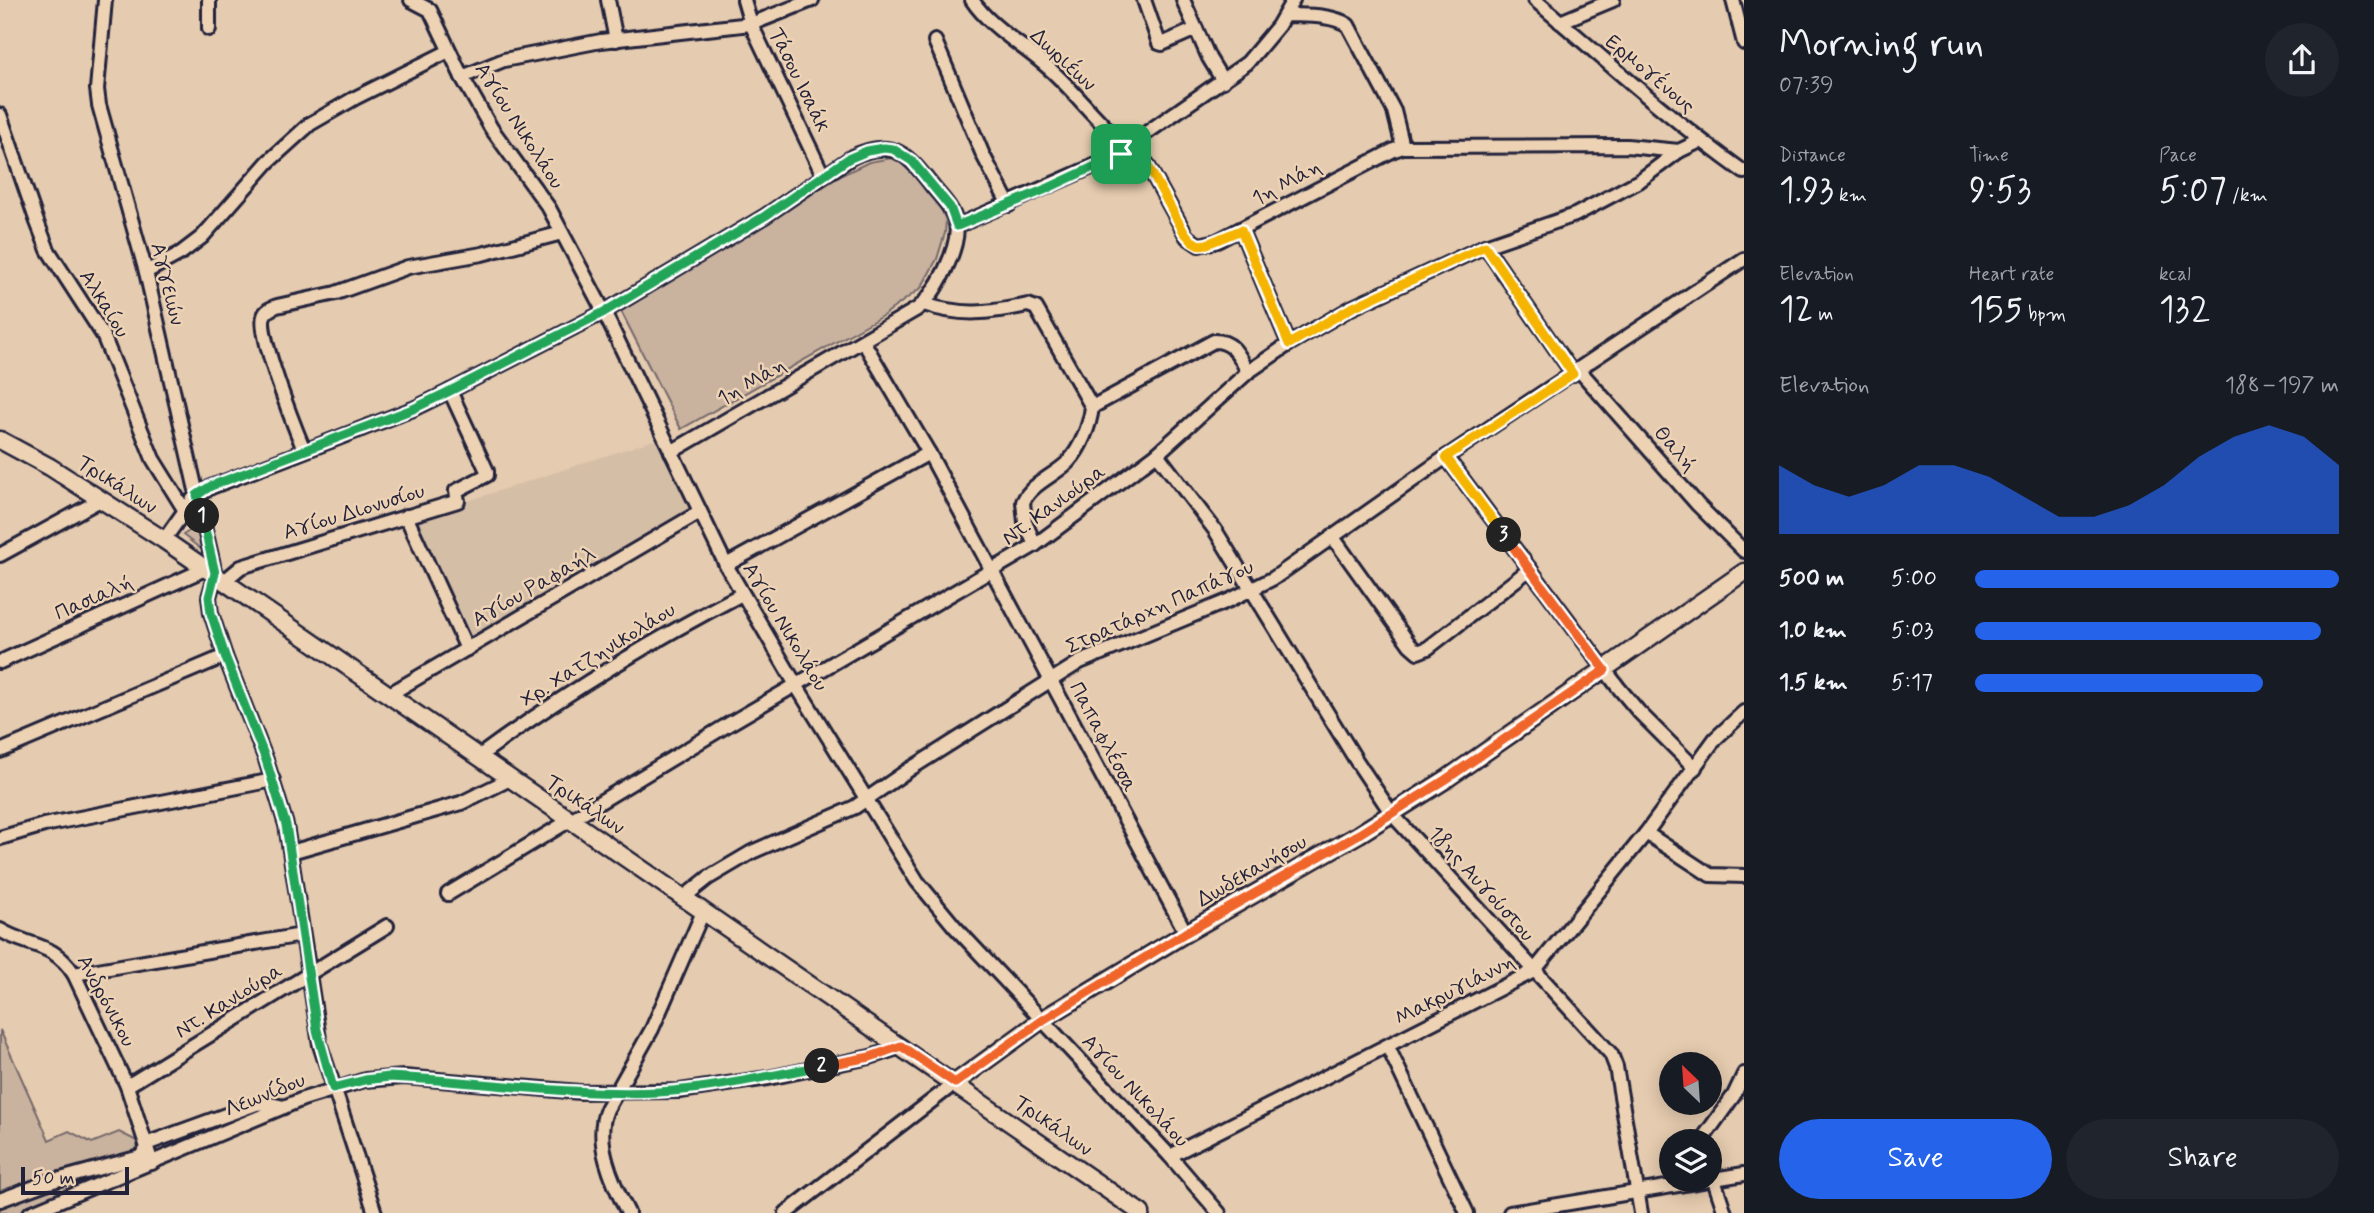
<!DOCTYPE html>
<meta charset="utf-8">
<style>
body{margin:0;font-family:Mynerve,sans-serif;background:#20242c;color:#f1f3f6;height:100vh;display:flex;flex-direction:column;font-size:26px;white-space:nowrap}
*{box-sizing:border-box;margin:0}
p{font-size:23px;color:#9ea1a6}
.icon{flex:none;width:38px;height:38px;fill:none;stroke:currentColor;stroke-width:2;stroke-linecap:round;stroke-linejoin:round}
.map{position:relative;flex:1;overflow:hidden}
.side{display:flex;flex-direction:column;background:#171b24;width:630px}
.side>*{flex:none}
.needle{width:46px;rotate:335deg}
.controls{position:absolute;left:1659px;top:1052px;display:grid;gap:14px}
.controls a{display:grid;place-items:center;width:63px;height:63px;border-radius:50%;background:#171b24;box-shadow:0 4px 18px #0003;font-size:35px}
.scale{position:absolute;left:21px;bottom:18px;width:108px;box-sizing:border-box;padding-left:7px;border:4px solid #22223b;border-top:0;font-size:19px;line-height:24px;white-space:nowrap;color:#22223b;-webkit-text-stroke:5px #edd2b4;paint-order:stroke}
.pin{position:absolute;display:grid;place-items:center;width:60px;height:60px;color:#fff;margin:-30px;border-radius:14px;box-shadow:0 4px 10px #0006}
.km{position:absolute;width:35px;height:35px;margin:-18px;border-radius:50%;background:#222;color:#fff;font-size:19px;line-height:35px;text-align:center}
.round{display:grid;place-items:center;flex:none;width:74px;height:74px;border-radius:37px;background:#20242c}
.headline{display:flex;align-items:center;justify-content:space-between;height:119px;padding:0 35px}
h1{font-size:38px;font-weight:600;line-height:52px}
.metrics{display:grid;grid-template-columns:repeat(3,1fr);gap:10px;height:119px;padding:7px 35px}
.metrics div{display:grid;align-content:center}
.metrics b{font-size:35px;font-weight:600}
.metrics small{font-size:19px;font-weight:400}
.metrics p{font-size:19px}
.chart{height:196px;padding:14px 35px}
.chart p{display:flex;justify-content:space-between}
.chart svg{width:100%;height:126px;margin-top:7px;fill:#2563eb;opacity:.7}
.cta{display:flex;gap:14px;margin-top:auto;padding:14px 35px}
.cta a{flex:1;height:80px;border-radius:42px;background:#2563eb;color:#fff;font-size:28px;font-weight:600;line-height:80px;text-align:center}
.cta a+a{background:#20242c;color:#f1f3f6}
ul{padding:0 35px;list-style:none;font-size:23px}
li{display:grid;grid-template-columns:112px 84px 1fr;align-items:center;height:52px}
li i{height:18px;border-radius:9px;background:#2563eb}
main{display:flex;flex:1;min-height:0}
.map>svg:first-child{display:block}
</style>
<main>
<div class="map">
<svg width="1744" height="1213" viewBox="0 0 1744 1213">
<rect width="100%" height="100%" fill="#e5cbaf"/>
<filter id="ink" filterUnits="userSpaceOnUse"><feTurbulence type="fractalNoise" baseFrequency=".0143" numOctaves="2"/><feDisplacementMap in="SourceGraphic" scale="14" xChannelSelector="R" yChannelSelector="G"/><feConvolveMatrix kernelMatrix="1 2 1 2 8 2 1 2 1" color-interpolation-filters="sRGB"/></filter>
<g filter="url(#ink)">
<!-- built -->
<polygon fill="#d5bea6" points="657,439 691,510 470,637 416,518"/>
<!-- green -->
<g fill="#c9b29e" stroke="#766a6c" stroke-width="2">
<polygon points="892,158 904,163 942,211 946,221 945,233 937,259 921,288 884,315 681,429 621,311 844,174 869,162"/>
<polygon points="194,528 199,528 202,550 183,535"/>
<polygon points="0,1030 49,1140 69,1131 92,1143 119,1132 137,1141 139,1164 20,1213 0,1213"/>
</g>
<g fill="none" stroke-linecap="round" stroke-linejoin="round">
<defs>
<g id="street">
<polyline points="105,0 97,89 99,105 146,272 212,560 215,576 209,597 211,613 225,656 266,760 286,825 320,1045 375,1213"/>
<polyline points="209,0 209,29"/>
<polyline points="411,0 430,10 462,77 491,128 549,208 604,312 726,565 796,685 917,881 955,927 1170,1156 1219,1213"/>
<polyline points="608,0 616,40"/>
<polyline points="744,0 751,24 823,175"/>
<path d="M972,0C992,30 1027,47 1053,72C1080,97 1100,126 1129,148L1142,136L1247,63L1278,26L1293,0"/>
<polyline points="1144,0 1159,43 1162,44 1196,29"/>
<polyline points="1183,0 1209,58 1223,81"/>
<path d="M1535,0C1604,59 1670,119 1744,172"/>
<polyline points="1733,0 1744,43"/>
<path d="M1285,15C1305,16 1331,14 1348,25L1394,111L1403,147"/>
<polyline points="1560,22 1613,0"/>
<polyline points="935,41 983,155 1009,205"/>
<polyline points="462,77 504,60 601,41 751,24 812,0"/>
<polyline points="0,115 37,222 48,250 103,335 153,459 184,509"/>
<polyline points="957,226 1121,154 1129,148 1147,164 1187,237 1199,245 1217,241 1394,150 1403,147 1627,146 1679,151 1700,141"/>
<polyline points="1241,230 1289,344"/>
<polyline points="1485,246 1573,374"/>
<polyline points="146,272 181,253 202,237 268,162 310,124 355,98 449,51"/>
<path d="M924,304C961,317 990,313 1028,305L1036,308L1092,407C1090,425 1081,448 1068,462C1054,476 1032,483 1023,502L1025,522L1035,545"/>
<polyline points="863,341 929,453 1186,933"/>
<polyline points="1579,370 1698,505 1744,551"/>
<path d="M1092,407L1214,341C1234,341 1239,356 1248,372"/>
<path d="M304,450C295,428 257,333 264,316C266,310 272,308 277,306L336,293L408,267L482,254L562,233"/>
<polyline points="1157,454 1215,530 1356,760 1392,814 1611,1054 1616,1067 1641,1213"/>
<polyline points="1446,457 1618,687 1639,712 1695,768"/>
<polyline points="406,516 467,649"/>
<polyline points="1332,536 1410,645 1418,652 1428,648 1530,569"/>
<path d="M164,540L193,499L211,487L413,409L450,391L604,312L765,216L852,157C894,137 908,155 933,187C942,198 953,208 956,223C961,246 935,296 917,309L671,452"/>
<polyline points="0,555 102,499"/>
<polyline points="726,565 929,453"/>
<polyline points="223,582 241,567 458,501 456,491 487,475 487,471 450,391"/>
<polyline points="0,662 205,569"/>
<polyline points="388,695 700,512"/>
<polyline points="0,751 225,656"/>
<path d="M478,757C562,695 649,642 742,594"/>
<polyline points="1646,833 1710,875 1744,876"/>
<polyline points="0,838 44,825 273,780"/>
<polyline points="291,852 461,803 510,779"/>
<polyline points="448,894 729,724 1035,545 1157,454 1248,372 1289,344 1351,308 1485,246 1575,215 1639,181 1679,151"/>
<polyline points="683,898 708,878 752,852 855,807 910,769 1080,662 1230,600 1274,578 1446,457 1744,259"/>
<path d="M0,930C30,948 52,941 74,974L127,1086L152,1163"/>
<polyline points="74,974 302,935"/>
<polyline points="1388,1047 1467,1213"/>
<polyline points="127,1086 387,926"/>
<polyline points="1704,1137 1734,1095 1744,1074"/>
<polyline points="146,1144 256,1104 266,1103 284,1107"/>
<polyline points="1170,1156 1534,971 1646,833 1715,739 1744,712"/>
<polyline points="1714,1180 1725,1213"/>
<polyline points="0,1200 46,1183 140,1157 143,1153"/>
<polyline points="30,1213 303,1099 365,1080 404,1077 580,1092 680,1091 768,1078 870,1057 901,1047"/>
<path d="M628,1213C613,1184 593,1141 607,1109L652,1029L703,912"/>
<polyline points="786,1213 955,1083"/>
<polyline points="1510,1213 1744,1174"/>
</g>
<g id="secondary">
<polyline points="0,440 50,467 164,540 1141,1213"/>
<polyline points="955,1083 1043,1019 1186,933 1359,834 1445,780 1744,572"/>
</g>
</defs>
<!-- street casing -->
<use href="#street" stroke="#22223b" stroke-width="18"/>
<!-- secondary casing -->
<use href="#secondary" stroke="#22223b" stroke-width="21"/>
<!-- street -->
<use href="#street" stroke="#edd2b4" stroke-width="12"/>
<!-- secondary -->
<use href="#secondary" stroke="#edd2b4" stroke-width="16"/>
</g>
</g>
<g fill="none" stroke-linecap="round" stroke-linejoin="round" filter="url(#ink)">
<defs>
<polyline id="split-1" points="202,516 197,495 211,486 413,409 450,391 604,312 765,216 848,159 867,151 884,148 893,149 912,161 950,207 957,226 1046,189 1121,154"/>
<path id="split-2" d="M202,516L215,573L209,597L211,613L225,656L266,760L286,825L317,1030L333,1088L365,1080L389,1077C479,1081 568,1096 658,1092C714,1089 767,1076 822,1066"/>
<polyline id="split-3" points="822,1066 870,1057 901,1046 955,1083 1043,1020 1185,933 1359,834 1445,780 1605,670 1504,535"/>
<polyline id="split-4" points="1121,154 1129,148 1147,164 1184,232 1192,241 1199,245 1207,244 1241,230 1289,344 1351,308 1485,246 1573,374 1446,457 1504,535"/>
</defs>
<!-- split-1 casing -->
<use href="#split-1" stroke="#fff" stroke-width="14"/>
<!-- split-2 casing -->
<use href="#split-2" stroke="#fff" stroke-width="14"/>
<!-- split-3 casing -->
<use href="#split-3" stroke="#fff" stroke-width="14"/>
<!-- split-4 casing -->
<use href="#split-4" stroke="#fff" stroke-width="14"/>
<!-- split-1 -->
<use href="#split-1" stroke="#22a559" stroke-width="9"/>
<!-- split-2 -->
<use href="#split-2" stroke="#22a559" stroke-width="9"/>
<!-- split-3 -->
<use href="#split-3" stroke="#f0652b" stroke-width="9"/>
<!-- split-4 -->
<use href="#split-4" stroke="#f5b400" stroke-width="9"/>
</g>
<g text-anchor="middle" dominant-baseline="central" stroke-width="5" stroke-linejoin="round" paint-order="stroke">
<!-- street labels -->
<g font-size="21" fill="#22223b" stroke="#edd2b4">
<text transform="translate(1063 60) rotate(43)">Δωριέων</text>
<text transform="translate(1650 74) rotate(40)">Ερμογένους</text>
<text transform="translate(799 80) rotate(64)">Τάσου Ισαάκ</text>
<text transform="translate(519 126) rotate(57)">Αγίου Νικολάου</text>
<text transform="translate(1287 183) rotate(-28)">1η Μάη</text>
<text transform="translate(167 284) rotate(76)">Αγγειών</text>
<text transform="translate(104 304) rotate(58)">Αλκαίου</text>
<text transform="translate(752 382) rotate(-30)">1η Μάη</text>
<text transform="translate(1675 449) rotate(49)">Θαλή</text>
<text transform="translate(117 485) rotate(33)">Τρικάλων</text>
<text transform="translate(1054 505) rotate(-36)">Ντ. Κανιούρα</text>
<text transform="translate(354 512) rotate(-17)">Αγίου Διονυσίου</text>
<text transform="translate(534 587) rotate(-30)">Αγίου Ραφαήλ</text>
<text transform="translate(94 598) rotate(-24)">Πασιαλή</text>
<text transform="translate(1160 607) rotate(-24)">Στρατάρχη Παπάγου</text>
<text transform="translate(785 627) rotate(59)">Αγίου Νικολάου</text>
<text transform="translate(598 655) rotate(-32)">Χρ. Χατζηνικολάου</text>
<text transform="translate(1103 737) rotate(62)">Παπαφλέσσα</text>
<text transform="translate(585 805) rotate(34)">Τρικάλων</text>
<text transform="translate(1252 871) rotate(-30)">Δωδεκανήσου</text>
<text transform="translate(1481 884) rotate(48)">18ης Αυγούστου</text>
<text transform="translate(1455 990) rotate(-27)">Μακρυγιάννη</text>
<text transform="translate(106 1001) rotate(62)">Ανδρόνικου</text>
<text transform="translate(229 1001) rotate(-32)">Ντ. Κανιούρα</text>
<text transform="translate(1135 1091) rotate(47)">Αγίου Νικολάου</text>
<text transform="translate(265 1095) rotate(-22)">Λεωνίδου</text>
<text transform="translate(1053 1126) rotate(35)">Τρικάλων</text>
</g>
</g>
</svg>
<div class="controls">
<a><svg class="needle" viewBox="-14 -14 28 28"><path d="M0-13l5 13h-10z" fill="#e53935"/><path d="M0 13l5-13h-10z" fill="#9ea1a6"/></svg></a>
<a><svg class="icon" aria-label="layers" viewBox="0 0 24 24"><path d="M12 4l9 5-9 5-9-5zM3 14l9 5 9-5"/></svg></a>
</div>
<div class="scale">50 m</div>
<div class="pin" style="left:1121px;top:154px;background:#1e9e55"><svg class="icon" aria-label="arrive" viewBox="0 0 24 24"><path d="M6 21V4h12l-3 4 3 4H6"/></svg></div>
<b class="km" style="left:202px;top:516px">1</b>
<b class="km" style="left:822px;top:1066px">2</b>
<b class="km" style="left:1504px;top:535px">3</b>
</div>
<section class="side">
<div class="headline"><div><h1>Morning run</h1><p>07:39</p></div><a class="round"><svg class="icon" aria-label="share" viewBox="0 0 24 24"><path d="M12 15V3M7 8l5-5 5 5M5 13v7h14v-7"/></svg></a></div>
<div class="metrics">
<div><p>Distance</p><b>1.93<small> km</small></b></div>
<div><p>Time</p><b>9:53</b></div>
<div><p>Pace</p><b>5:07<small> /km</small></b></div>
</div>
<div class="metrics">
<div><p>Elevation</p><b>12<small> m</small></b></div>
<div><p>Heart rate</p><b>155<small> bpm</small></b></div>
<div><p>kcal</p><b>132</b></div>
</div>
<div class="chart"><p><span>Elevation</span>188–197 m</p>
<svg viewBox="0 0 160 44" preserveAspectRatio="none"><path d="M0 44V20L10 27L20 31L30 27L40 20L50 20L60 24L70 31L80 38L90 38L100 34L110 27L120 17L130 10L140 6L150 10L160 20V44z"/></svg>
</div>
<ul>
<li><b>500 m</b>5:00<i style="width:100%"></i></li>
<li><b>1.0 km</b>5:03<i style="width:95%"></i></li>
<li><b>1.5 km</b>5:17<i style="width:79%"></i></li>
</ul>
<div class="cta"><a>Save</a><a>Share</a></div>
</section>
</main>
